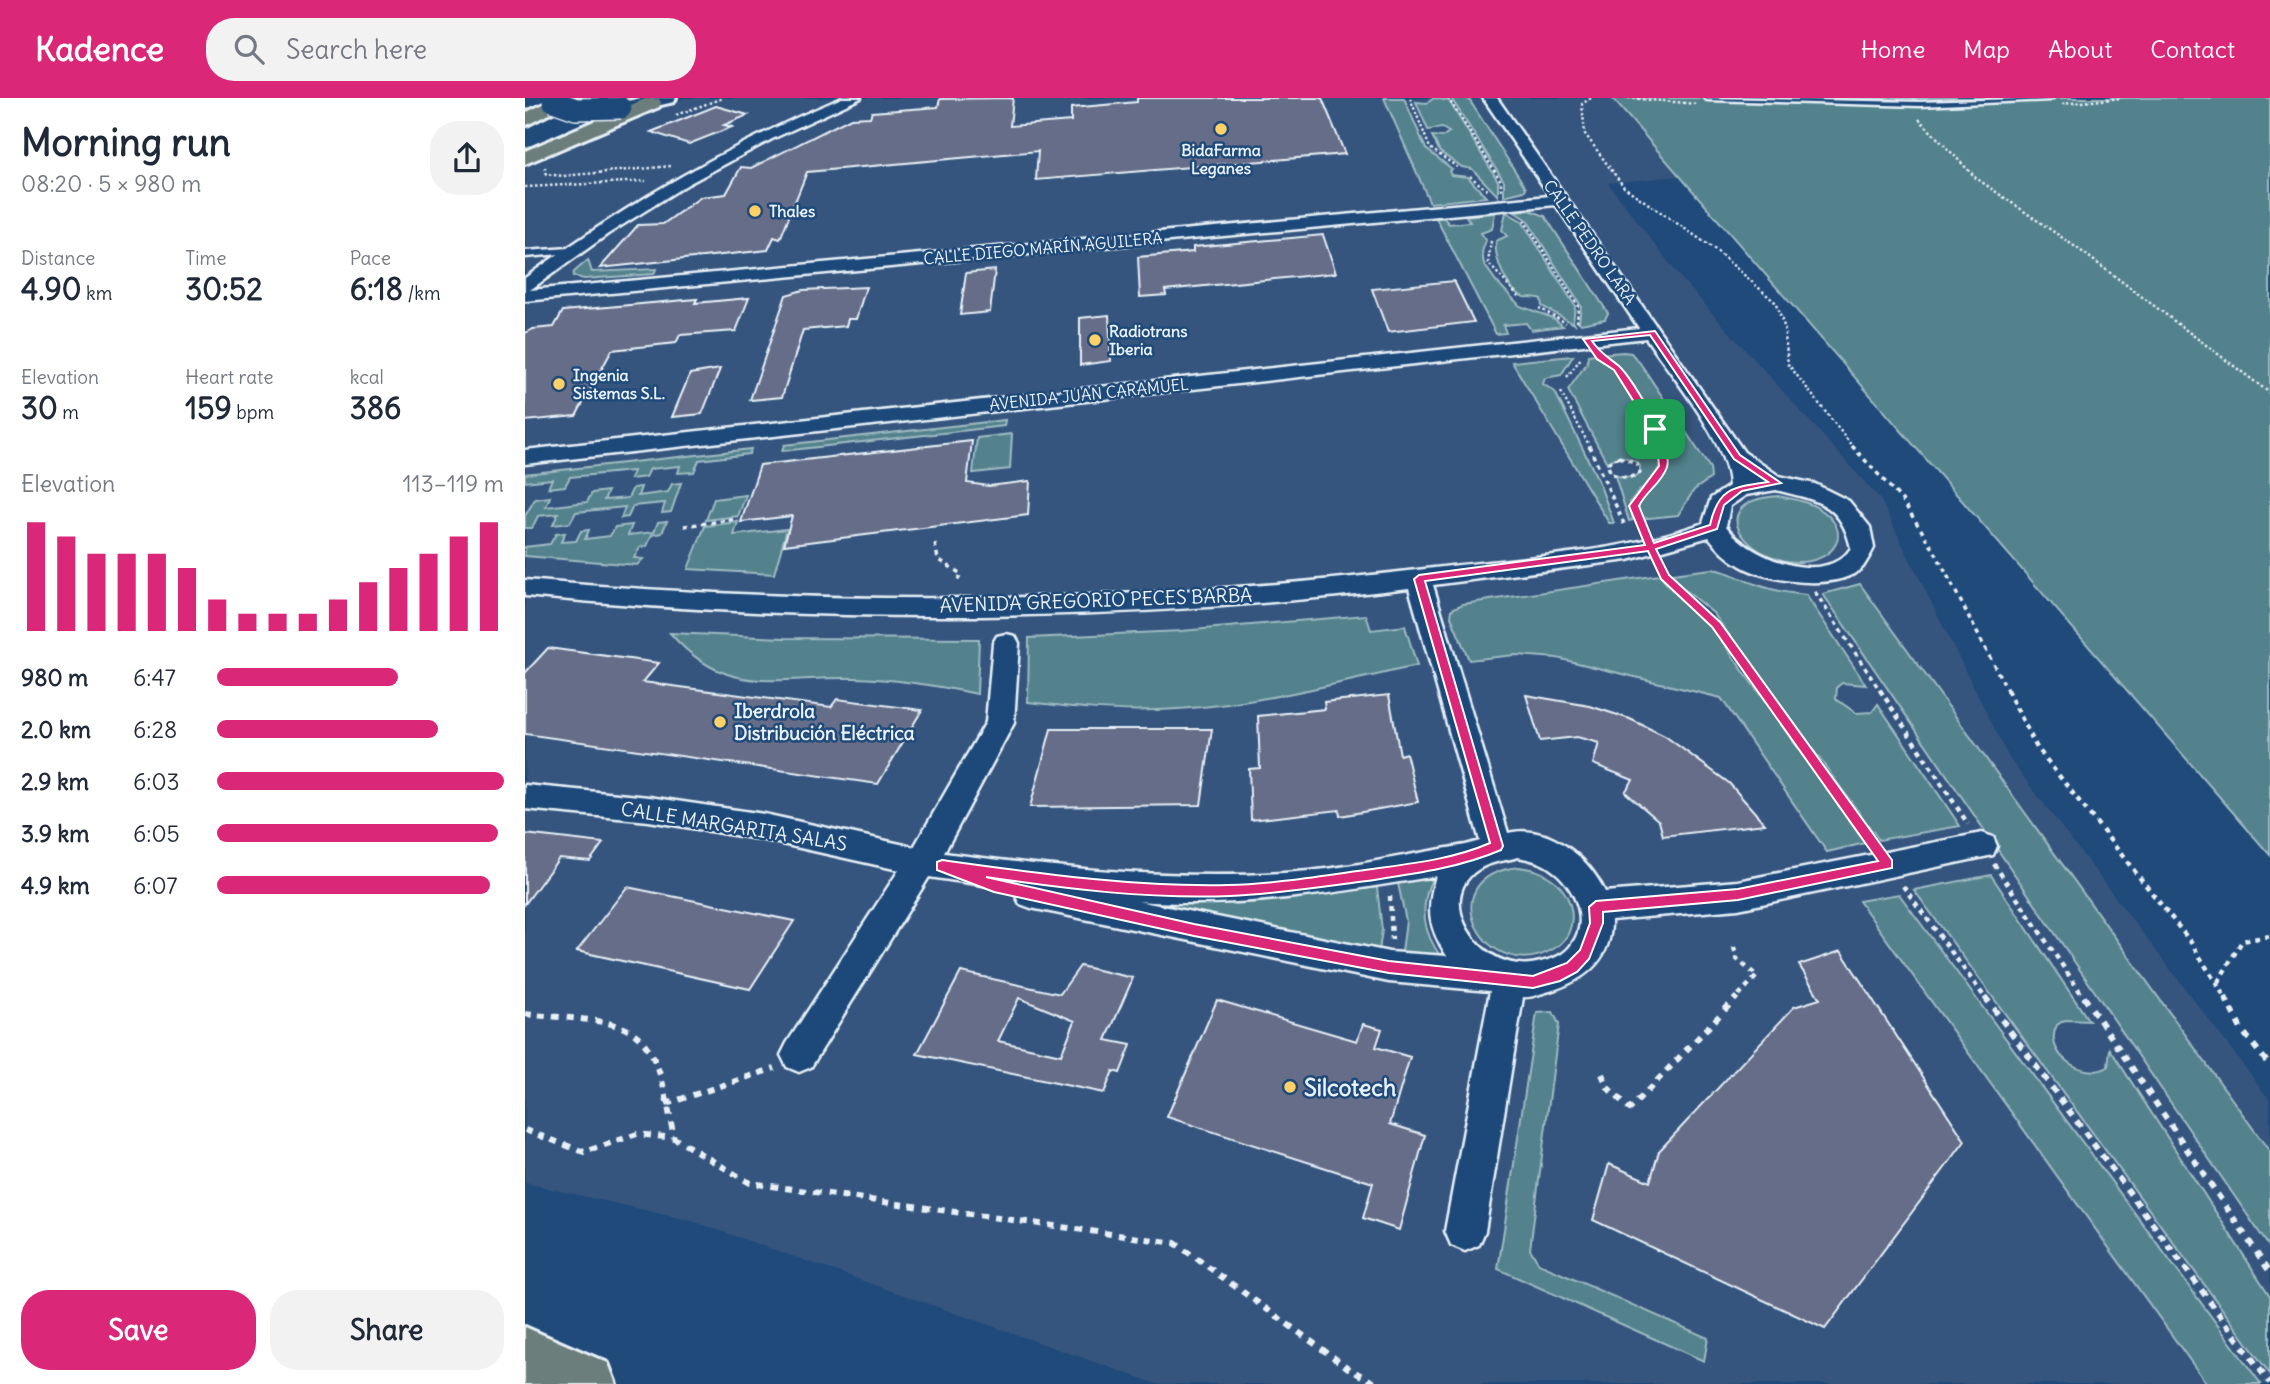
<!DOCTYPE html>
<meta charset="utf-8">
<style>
body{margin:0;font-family:Delius,sans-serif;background:#f2f2f3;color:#1f2937;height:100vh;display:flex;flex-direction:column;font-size:26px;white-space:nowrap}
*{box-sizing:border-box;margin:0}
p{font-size:23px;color:#747a83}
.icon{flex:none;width:38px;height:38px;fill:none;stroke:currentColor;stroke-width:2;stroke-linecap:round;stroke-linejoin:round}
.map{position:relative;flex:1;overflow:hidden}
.details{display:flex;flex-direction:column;background:#fff;width:525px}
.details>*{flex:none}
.pin{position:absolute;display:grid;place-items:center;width:60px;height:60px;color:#fff;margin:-30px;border-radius:14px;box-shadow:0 4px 10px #0006}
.round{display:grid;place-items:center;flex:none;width:74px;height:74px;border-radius:28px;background:#f2f2f3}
.head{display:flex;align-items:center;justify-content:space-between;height:119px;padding:0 21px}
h1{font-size:38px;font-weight:800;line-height:52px}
.stats{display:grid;grid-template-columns:repeat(3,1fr);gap:10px;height:119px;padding:7px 21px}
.stats div{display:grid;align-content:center}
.stats b{font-size:30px;font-weight:800}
.stats small{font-size:19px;font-weight:400}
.stats p{font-size:19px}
.chart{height:196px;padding:14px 21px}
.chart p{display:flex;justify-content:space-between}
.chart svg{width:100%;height:126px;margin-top:7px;stroke:#db2777;stroke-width:6}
.primary-button{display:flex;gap:14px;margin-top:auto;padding:14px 21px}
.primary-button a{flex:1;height:80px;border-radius:28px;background:#db2777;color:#fff;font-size:28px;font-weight:800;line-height:80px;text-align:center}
.primary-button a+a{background:#f2f2f3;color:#1f2937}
ul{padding:0 21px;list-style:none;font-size:23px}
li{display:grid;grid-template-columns:112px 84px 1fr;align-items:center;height:52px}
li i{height:18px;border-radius:9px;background:#db2777}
header{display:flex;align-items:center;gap:42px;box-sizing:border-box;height:98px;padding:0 35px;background:#db2777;color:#fff}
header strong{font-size:33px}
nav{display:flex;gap:38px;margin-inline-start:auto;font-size:24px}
.search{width:490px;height:63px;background:#f2f2f3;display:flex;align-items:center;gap:18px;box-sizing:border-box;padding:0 24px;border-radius:28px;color:#747a83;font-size:26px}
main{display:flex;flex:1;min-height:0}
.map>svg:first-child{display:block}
</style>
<header>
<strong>Kadence</strong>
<div class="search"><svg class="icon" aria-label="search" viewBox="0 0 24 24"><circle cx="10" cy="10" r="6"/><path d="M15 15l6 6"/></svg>Search here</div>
<nav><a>Home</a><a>Map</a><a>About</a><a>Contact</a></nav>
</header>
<main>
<section class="details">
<div class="head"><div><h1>Morning run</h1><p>08:20 · 5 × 980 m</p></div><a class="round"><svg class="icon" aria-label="share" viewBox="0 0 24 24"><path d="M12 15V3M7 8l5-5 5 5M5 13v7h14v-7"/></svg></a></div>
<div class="stats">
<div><p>Distance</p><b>4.90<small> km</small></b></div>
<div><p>Time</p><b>30:52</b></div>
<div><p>Pace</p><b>6:18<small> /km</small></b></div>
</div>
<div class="stats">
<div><p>Elevation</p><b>30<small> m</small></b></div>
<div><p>Heart rate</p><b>159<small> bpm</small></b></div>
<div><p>kcal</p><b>386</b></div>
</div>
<div class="chart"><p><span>Elevation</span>113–119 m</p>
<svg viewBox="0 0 160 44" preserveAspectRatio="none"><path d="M5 44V6M15 44V11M25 44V17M35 44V17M45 44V17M55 44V22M65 44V33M75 44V38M85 44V38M95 44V38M105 44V33M115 44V27M125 44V22M135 44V17M145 44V11M155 44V6"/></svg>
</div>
<ul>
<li><b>980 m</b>6:47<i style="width:63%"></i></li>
<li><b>2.0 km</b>6:28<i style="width:77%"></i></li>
<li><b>2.9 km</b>6:03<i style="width:100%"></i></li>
<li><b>3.9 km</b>6:05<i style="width:98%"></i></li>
<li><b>4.9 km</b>6:07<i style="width:95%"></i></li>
</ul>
<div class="primary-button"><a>Save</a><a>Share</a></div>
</section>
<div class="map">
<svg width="1745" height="1286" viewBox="0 0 1745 1286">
<rect width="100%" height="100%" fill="#1f4a7a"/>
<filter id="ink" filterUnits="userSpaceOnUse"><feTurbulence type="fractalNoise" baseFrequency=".0143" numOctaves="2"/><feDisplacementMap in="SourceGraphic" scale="14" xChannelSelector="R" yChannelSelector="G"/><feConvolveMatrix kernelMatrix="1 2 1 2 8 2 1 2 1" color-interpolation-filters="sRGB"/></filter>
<g filter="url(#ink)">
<!-- built -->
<polygon fill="#34547e" points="159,0 1745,0 1745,21 1083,85 1154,178 1355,401 1484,660 1745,1002 1745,1286 632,1286 167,1123 0,1085 0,63 74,37 100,23"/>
<!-- green -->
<g fill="#53828c" stroke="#9ebac2" stroke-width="2">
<polygon points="859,0 879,0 901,51 927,71 924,73 926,77 943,79 961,99 905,105"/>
<polygon points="909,0 924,3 973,83 973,98 947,71 937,69 915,54 907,38 917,39 924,34 917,30 903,32 891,4 902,5"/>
<polygon points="926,0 943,0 1001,90 999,93 979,98 979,83"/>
<polygon points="1087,0 1745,0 1745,757"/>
<polygon points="1005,112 1020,118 1083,215 1080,221 1056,226 1054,224 1056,208 1002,122 988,113"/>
<path d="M981,114L997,123L1050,208L1048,224L1051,227L1017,208L1016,201C1010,198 1004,200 999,199C981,192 969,160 971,143L982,138L977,132Z"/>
<polygon points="970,115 967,131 956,135 961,142 957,154 959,166 971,183 995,208 1028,220 1038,228 1006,232 1001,225 978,227 981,235 971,236 911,120 919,120 924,126 945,124 941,118"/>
<polygon points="63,162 67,174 131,171 129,176 59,181 48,178 49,174"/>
<path d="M1098,254L1106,255L1115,265L1185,370L1186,380L1169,392L1153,417L1115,421C1104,391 1145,390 1143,357C1141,336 1109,288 1096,272C1090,265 1080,262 1074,256Z"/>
<path d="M1069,256L1090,271L1134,345C1142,379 1121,381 1105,404L1108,422L1104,423L1090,378L1109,379L1115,375V368C1106,358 1092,356 1082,365L1043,292L1062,265L1063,257Z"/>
<polygon points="1048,258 1036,277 1020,280 1018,286 1030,294 1073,382 1089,425 1084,425 987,264"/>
<polygon points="480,322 479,328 257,353 259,347"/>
<polygon points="487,336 485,371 448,375 452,340"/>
<polygon points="226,351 224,356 174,362 169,374 153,375 155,368 125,371 121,379 105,381 108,373 45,379 40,388 23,390 27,381 0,384 0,376"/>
<polygon points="156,385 146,414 137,415 140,405 108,408 103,419 96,420 100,409 51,414 45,425 28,427 33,416 13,418 7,430 0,430 0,418 10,401 25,399 21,409 62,404 67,395 83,393 79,402 103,400 108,390 116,389 113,398 143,394 147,386"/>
<polygon points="221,397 213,418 181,422 189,401"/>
<path d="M1253,398C1269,401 1286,404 1299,414C1324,433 1313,457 1285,463C1230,473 1169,404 1253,398Z"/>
<polygon points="142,423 137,435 127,437 122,448 115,449 109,460 118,461 112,467 0,458 0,449 25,446 31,436 40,435 36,444 51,443 56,433 64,432 60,441 85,438 90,429 107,427 103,437 129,434 133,424"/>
<polygon points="213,424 209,437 262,431 249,476 163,471 180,428"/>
<path d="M1186,471C1203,472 1214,481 1230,486C1246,492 1263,495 1281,497L1341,587L1317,585L1312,589L1311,601L1331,615L1347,614L1353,606L1435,728L1354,742L1188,515L1156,489L1147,476Z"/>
<polygon points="1134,477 1159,505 1187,529 1340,745 1302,754 1196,600 1032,560 990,557 944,562 926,519 927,511 938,506"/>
<polygon points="1335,486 1745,1054 1745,1150 1298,496"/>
<path d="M841,517L846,532L880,528L892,568C807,586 720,610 632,612C589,614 546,609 503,604L504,540L656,533Z"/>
<path d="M145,535L259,540L454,541L452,596C410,587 371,581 329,580C252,578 202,601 145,535Z"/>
<path d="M994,769C1005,771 1014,772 1024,779C1049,794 1057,833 1030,850C963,893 900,779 994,769Z"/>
<path d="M1466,777L1564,923L1540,922L1532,927C1517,955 1558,983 1583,969L1585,951L1745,1198V1276L1389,792Z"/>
<path d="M908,778C894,808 897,834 917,860L877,854L881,823L873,785Z"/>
<path d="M852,789L857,832L854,853L597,805C634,799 673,805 711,804C759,802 805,796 852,789Z"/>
<polygon points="1374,796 1736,1286 1682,1286 1334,803"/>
<polygon points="1028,914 1034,926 1005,1151 1014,1166 1183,1240 1179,1263 973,1171 1012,915"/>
</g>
<!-- building -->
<g fill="#666d88" stroke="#e8f1f8" stroke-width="2" fill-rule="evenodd">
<polygon points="488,0 485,28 546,23 546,10 612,4 612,0 797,0 820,56 511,82 513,53 282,74 255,141 249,139 243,152 75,170 113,127 138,126 176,99 201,96 216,69 226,70 326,20 345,19 347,14 413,9 415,1"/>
<polygon points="191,8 223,17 199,27 207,29 164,46 126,34"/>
<polygon points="798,137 811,175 640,192 641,197 615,199 613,159 668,154 668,149"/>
<polygon points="470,172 465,214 435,217 441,175"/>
<polygon points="929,183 949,224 863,234 847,191"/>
<polygon points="341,189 331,221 323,221 321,228 278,232 257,299 225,302 261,197 278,192"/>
<polygon points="224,200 211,233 155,237 151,245 87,252 51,318 0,323 0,235 8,231 29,229 38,213 172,201 170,205"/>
<polygon points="584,217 586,263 555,267 555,220"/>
<polygon points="195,271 177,316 147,319 165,276"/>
<polygon points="447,343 442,385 464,388 505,383 503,417 259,447 267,418 216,424 235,367"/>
<polygon points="23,550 134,565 118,584 306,609 312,601 397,612 353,686 0,636 0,575"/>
<polygon points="864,597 875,657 881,655 893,704 815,718 814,712 726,722 724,671 735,670 733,618 800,611 799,604"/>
<polygon points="1001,597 1065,608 1105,621 1140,638 1204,685 1240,726 1138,738 1134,723 1100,694 1108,682 1068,666 1074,645 1052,639 1015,643"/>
<polygon points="526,631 687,631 676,707 505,709"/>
<polygon points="0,736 78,745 65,763 34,760 0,806"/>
<polygon points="102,789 269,823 225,891 52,853"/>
<polygon points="1316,853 1440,1043 1300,1231 1068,1122 1084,1066 1125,1084 1134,1053 1269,909 1295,901 1274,867"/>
<path d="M555,868L608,880L581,942L606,947L595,975L588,973L579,995L392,956L436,874L535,896ZM494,900L550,923L536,957L473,943Z"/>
<polygon points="692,902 832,943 838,926 857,931 851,949 885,959 865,1026 900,1037 874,1132 838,1120 848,1085 642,1019"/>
</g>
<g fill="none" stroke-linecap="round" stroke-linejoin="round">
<defs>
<g id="lane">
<polygon points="1179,0 1395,4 1528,0 1525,2 1395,8 1182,2"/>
<polygon points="45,150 48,151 48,155 0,159 0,153"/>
</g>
<path id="street" d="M317,0H336L247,41L163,86L83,136L5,192L1025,98L958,0H972L1219,354L1254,378L1290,386L1324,403L1345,429L1349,450C1346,456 1342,463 1338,469C1314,494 1243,484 1216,468C1202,460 1194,452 1184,439L1103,462L908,487L983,735C1024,725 1064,760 1080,794L1213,783L1457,735L1468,739L1472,748L1468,757L1213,811L1086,822C1087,862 1060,882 1025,893C1016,895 1007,900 998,899L960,1133L954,1147L940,1153L926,1147L920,1133L965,893L864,884L506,810L495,806L490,796L492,792L404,779L286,969L274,974L262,969L256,957L262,945L374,772L239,742L124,723L0,711V687L124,699L239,716L389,749L461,624L468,545L472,538L481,536L490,538L494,545L489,625L419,755C532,770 643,782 758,775C819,772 881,756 941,747L955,743L884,490C590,526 295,526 0,498V482C304,509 606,507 909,470C999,459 1093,456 1178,425L1186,400L1204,388C1204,345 1146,277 1121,240L0,366V352L1114,230L1031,107L0,203V180C99,107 204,47 317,0ZM1251,392C1290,402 1316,404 1326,450C1300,490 1224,460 1201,428L1205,408L1221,397ZM993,759C1003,761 1014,763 1023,769C1047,784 1066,820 1047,846C1040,857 1028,861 1016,864C955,882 900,793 962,767C972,763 983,762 993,759ZM911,778C901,811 903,829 922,858L864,854L613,803C716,811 810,795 911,778Z"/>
<polygon id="secondary" points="116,0 151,0 149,4 96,16 87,10 89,6"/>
<g id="primary">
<polygon points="31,0 55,0 0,28 0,15"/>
<polygon points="120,1 134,1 136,5 134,9 0,66 0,53"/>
</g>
<polygon id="highway" points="0,1229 83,1265 91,1286 0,1286"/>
</defs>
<!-- lane casing -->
<use href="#lane" stroke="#e8f1f8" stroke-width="5"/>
<!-- street casing -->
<use href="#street" stroke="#e8f1f8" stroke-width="5"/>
<!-- secondary casing -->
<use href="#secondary" stroke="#e8f1f8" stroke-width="6"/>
<!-- primary casing -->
<use href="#primary" stroke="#e8f1f8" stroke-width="6"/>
<!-- highway casing -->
<use href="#highway" stroke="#e8f1f8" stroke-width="6"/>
<!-- path-far3 -->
<g stroke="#e8f1f8" stroke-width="2.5" stroke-dasharray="2.5 2.5" stroke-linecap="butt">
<polyline points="885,0 905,50 932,69"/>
<polyline points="923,0 976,83 976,92"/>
<polyline points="1066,0 1057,6 1060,36 1099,89 1188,150 1250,204 1259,228 1263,266 1328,349"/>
<polyline points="1103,0 1172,6"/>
<polyline points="1537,6 1597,0"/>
<polyline points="151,17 198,0"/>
<polyline points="1394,21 1451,80 1552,150 1745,295"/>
<polyline points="20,69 21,76 38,78 147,68"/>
<polyline points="945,78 963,93"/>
<polyline points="0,89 121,83"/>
<polyline points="999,122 1053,208 1052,226"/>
<polyline points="966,143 963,165 995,200"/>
<polyline points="1014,210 1041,225"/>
<polyline points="1072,257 1092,270 1137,349"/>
<polyline points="1042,279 1056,260"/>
<polyline points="1036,294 1065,349"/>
</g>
<!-- path-far2 -->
<g stroke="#e8f1f8" stroke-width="3.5" stroke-dasharray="4.5 4.5" stroke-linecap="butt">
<polyline points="1064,348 1100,428"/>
<polyline points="1327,348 1377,402 1409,452 1483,594"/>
<polygon points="1094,359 1112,365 1115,375 1103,380 1086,376 1082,365"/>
<polyline points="159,428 213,421"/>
<path d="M1117,429L1109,408C1125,389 1142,374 1137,348"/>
<polyline points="410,446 413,461 436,476 433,482"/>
<polyline points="1134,466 1148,488 1191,526 1239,594"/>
<polyline points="1290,494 1356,594"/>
</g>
<!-- path-far1 -->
<g stroke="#e8f1f8" stroke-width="4.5" stroke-dasharray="5 5" stroke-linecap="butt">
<polyline points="1238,592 1347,744"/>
<polyline points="1355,592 1443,726"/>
<polyline points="1482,592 1512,650 1665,843 1701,901"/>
<polyline points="1469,766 1560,901"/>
<polyline points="1378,788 1461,901"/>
<polyline points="865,798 867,842"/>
<polyline points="1209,849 1212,861 1232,878 1210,901"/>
<polyline points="1693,884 1717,843 1745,838"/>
</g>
<!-- path -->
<g stroke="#e8f1f8" stroke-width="6" stroke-dasharray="7 7" stroke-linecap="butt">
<polyline points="1460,899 1745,1285"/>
<polyline points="1559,899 1745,1174"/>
<polyline points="1700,899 1716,931 1745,968"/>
<path d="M0,916C29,920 78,919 103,932C137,949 142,1007 149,1040"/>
<polyline points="1077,976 1083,990 1105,1011 1212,899"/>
<polyline points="141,1006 250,970"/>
<polyline points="0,1032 59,1054 112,1036 149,1040 225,1085 650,1145 826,1272 852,1286"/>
</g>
<!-- lane -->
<use href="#lane" fill="#1f4a7a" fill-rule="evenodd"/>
<!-- street -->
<use href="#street" fill="#1f4a7a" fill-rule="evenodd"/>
<!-- secondary -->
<use href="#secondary" fill="#1f4a7a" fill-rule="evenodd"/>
<!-- primary -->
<use href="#primary" fill="#6c7e7c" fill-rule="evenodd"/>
<!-- highway -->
<use href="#highway" fill="#6c7e7c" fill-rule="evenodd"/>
<defs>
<polyline id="secondary-bridge" points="28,3 51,11 96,10"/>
</defs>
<!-- secondary-bridge casing -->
<use href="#secondary-bridge" stroke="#e8f1f8" stroke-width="24" stroke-linecap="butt"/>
<!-- secondary-bridge -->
<use href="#secondary-bridge" stroke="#1f4a7a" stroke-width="21"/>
</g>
</g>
<!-- route -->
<path fill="#db2777" stroke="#fff" stroke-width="2" fill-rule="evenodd" d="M1130,233L1215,357L1256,385L1217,393L1199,407L1192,431L1131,451L1144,477L1195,524L1367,762V770L1213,802L1078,814V825L1064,861L1052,874L1035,883L1008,890L864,875L669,838L469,794L412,772V764L417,762C511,775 607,789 703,787C749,786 795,778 840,772C882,766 926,762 965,745L889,481L894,477L1120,447L1104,408L1134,368L1132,344L1126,331L1089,272L1072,261L1058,241ZM1125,237L1209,361L1243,384C1208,389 1193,390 1185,427L1129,445L1114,408C1121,393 1137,385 1142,369C1148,349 1109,282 1094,268C1083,259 1075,255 1067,243ZM1123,453L1136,481L1187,529L1353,763L1213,791L1071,803L1064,809L1065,825L1055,852L1042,865L1008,878L864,863L669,826L461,779C541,791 623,801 705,798C751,796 796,789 842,783C888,776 934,770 976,752L978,748L900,483Z"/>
<!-- markers -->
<g fill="#ffd166" stroke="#1f4a7a" stroke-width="2.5">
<circle cx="696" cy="31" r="7"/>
<circle cx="230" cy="113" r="7"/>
<circle cx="570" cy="242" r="7"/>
<circle cx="34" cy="286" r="7"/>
<circle cx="195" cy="624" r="7"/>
<circle cx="765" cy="989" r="7"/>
</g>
<g text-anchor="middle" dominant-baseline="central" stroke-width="5" stroke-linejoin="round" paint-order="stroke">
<!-- far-poi labels -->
<g font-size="16" font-weight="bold" fill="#e8f1f8" stroke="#1f4a7a" text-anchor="start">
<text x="696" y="52" text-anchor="middle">BidaFarma<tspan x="696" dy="18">Leganes</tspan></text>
<text x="244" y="113">Thales</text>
<text x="584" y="233">Radiotrans<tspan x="584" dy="18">Iberia</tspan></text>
<text x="48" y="277">Ingenia<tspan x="48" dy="18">Sistemas S.L.</tspan></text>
</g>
<!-- far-street labels -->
<g font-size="16" fill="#e8f1f8" stroke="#1f4a7a">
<text transform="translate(1065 144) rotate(55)">CALLE PEDRO LARA</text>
<text transform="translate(518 150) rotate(-5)">CALLE DIEGO MARÍN AGUILERA</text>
<text transform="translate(564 296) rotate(-6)">AVENIDA JUAN CARAMUEL</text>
</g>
<!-- street labels -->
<g font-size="19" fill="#e8f1f8" stroke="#1f4a7a">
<text transform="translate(571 502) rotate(-2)">AVENIDA GREGORIO PECES BARBA</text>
<text transform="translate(209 728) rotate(9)">CALLE MARGARITA SALAS</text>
</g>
<!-- poi labels -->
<g font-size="19" font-weight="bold" fill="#e8f1f8" stroke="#1f4a7a" text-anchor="start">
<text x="209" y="613">Iberdrola<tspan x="209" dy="22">Distribución Eléctrica</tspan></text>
</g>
<!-- near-poi labels -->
<g font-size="23" font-weight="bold" fill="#e8f1f8" stroke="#1f4a7a" text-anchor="start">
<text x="779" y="989">Silcotech</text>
</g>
</g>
</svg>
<div class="pin" style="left:1130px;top:331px;background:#1e9e55"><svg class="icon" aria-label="arrive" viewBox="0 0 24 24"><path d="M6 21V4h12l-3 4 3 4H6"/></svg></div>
</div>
</main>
